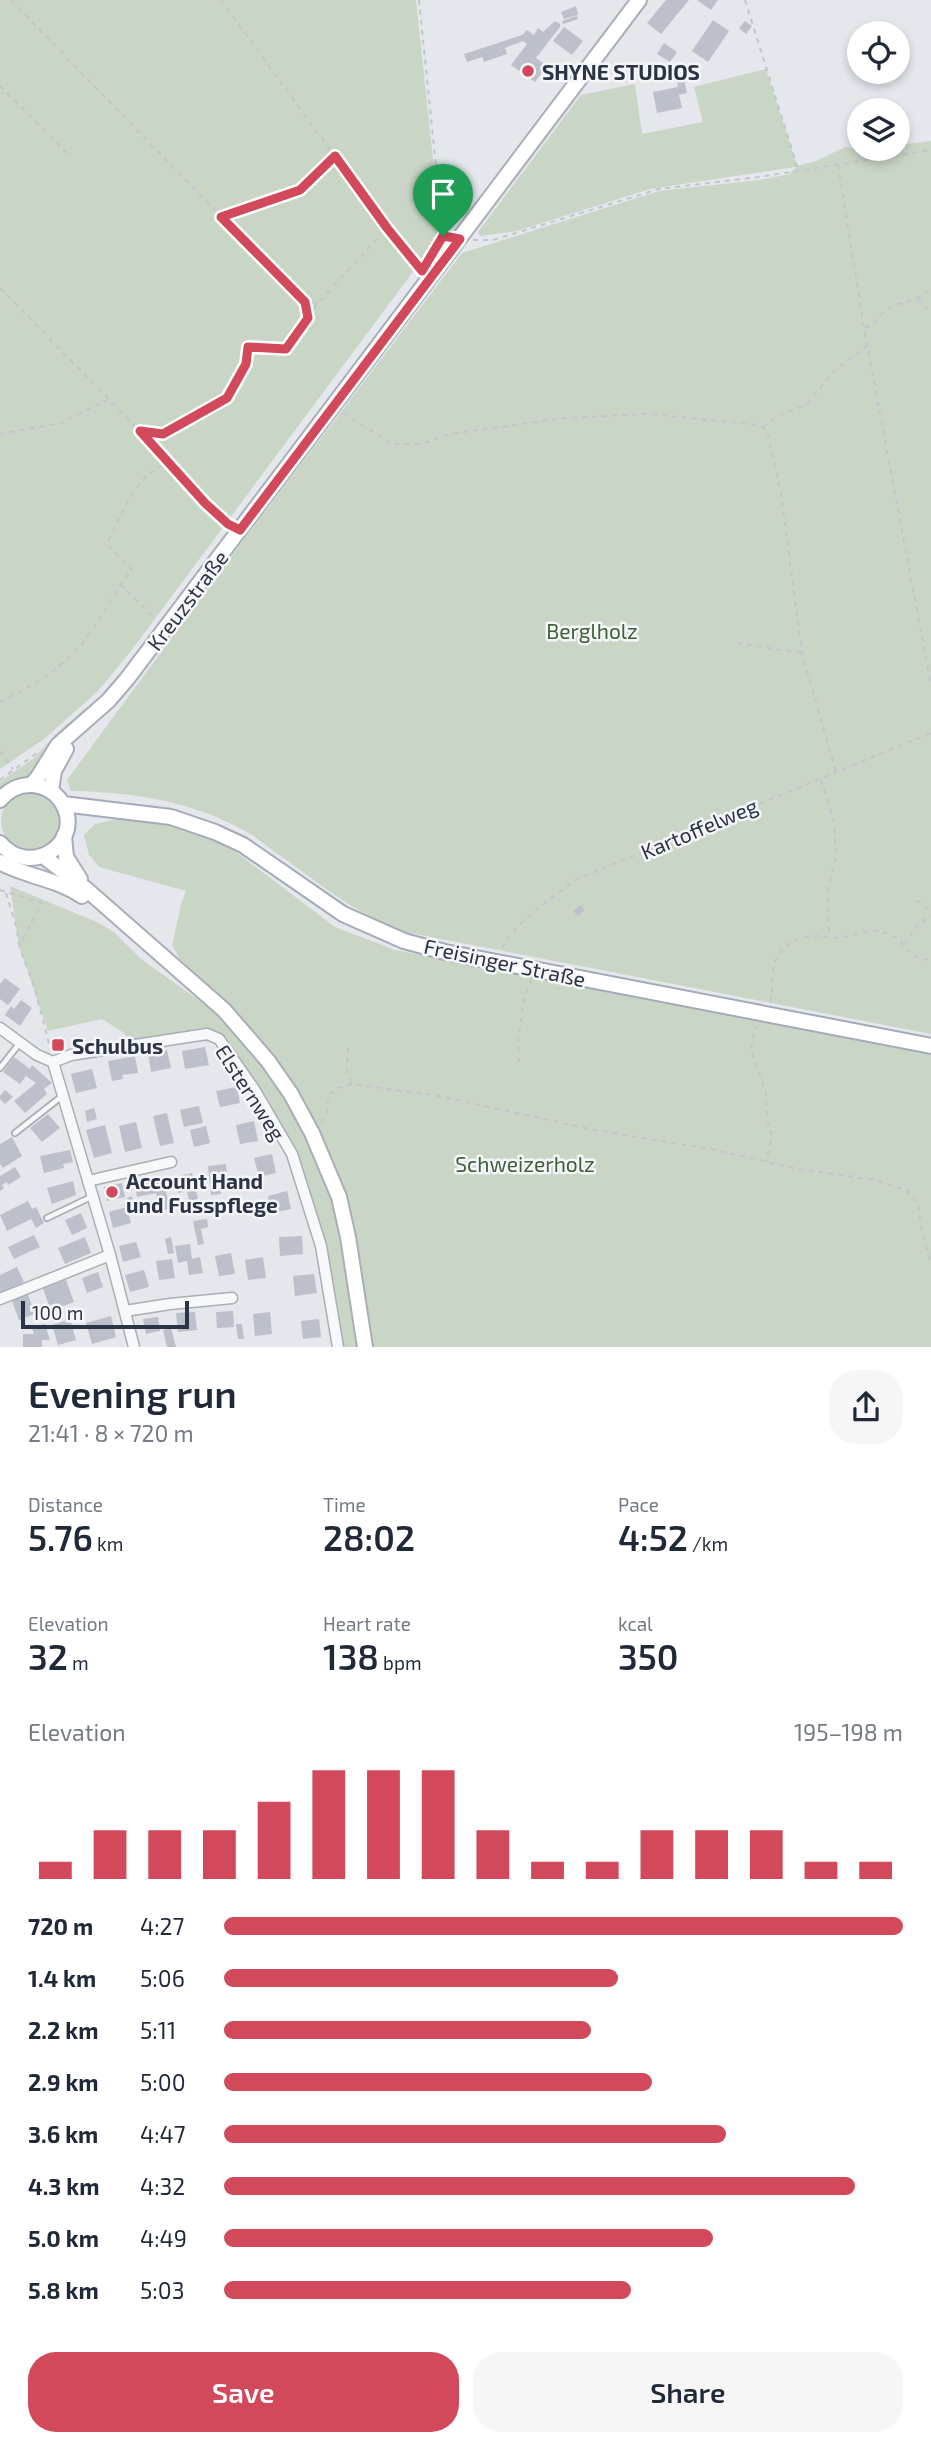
<!DOCTYPE html>
<meta charset="utf-8">
<style>
body{margin:0;font-family:"Exo 2",sans-serif;background:#f6f6f7;color:#1f2937;height:100vh;display:flex;flex-direction:column;font-size:26px;white-space:nowrap}
*{box-sizing:border-box;margin:0}
p{font-size:23px;color:#747a83}
.icon{flex:none;width:38px;height:38px;fill:none;stroke:currentColor;stroke-width:2;stroke-linecap:round;stroke-linejoin:round}
.map{position:relative;height:1347px;overflow:hidden}
.panel{display:flex;flex-direction:column;background:#fff;flex:1}
.panel>*{flex:none}
.controls{position:absolute;left:847px;top:21px;display:grid;gap:14px}
.controls a{display:grid;place-items:center;width:63px;height:63px;border-radius:50%;background:#fff;box-shadow:0 4px 10px #0003;font-size:35px}
.scale{position:absolute;left:21px;bottom:18px;width:168px;box-sizing:border-box;padding-left:7px;border:4px solid #2b3445;border-top:0;font-size:19px;line-height:24px;white-space:nowrap;color:#2b3445;-webkit-text-stroke:5px #f4f6f9;paint-order:stroke}
.pin{position:absolute;display:grid;place-items:center;width:60px;height:60px;color:#fff;margin:-72px -30px;border-radius:50% 50% 50% 0;rotate:-45deg;box-shadow:0 0 7px #0007}
.pin .icon{rotate:45deg}
.round{display:grid;place-items:center;flex:none;width:74px;height:74px;border-radius:28px;background:#f6f6f7}
.summary{display:flex;align-items:center;justify-content:space-between;height:119px;padding:0 28px}
h1{font-size:38px;font-weight:600;line-height:52px}
.metrics{display:grid;grid-template-columns:repeat(3,1fr);gap:10px;height:119px;padding:7px 28px}
.metrics div{display:grid;align-content:center}
.metrics b{font-size:35px;font-weight:600}
.metrics small{font-size:19px;font-weight:400}
.metrics p{font-size:19px}
.chart{height:196px;padding:14px 28px}
.chart p{display:flex;justify-content:space-between}
.chart svg{width:100%;height:126px;margin-top:7px;stroke:#d1495b;stroke-width:6}
.action{display:flex;gap:14px;margin-top:auto;padding:14px 28px}
.action a{flex:1;height:80px;border-radius:28px;background:#d1495b;color:#fff;font-size:28px;font-weight:600;line-height:80px;text-align:center}
.action a+a{background:#f6f6f7;color:#1f2937}
ul{padding:0 28px;list-style:none;font-size:23px}
li{display:grid;grid-template-columns:112px 84px 1fr;align-items:center;height:52px}
li i{height:18px;border-radius:9px;background:#d1495b}
.map>svg:first-child{display:block}
</style>
<div class="map">
<svg width="931" height="1347" viewBox="0 0 931 1347">
<rect width="100%" height="100%" fill="#e4e7ec"/>
<!-- green -->
<g fill="#c9d6c5">
<polygon points="0,0 416,0 441,234 131,651 98,691 44,739 0,769"/>
<path d="M766,69L797,166L816,161L845,147L863,149H898V145L931,141V1034L405,932C356,914 324,887 282,857C270,849 259,839 247,832C193,801 132,792 71,791L67,780L251,530L462,253L659,191L759,180L790,174L796,167L650,189L517,231L480,236L478,232L581,95L635,84L642,134L703,122L694,87Z"/>
<polygon points="99,697 101,699 31,776 10,783 0,790 0,782 34,758 58,732"/>
<circle cx="30" cy="821" r="29"/>
<polygon points="117,819 148,820 187,828 236,852 335,927 395,950 931,1055 931,1347 373,1347 354,1236 273,1057 228,1003 180,959 172,945 182,901 186,891 99,867 89,855 84,835 95,824"/>
<polygon points="10,886 99,923 115,933 141,959 221,1016 262,1063 306,1135 333,1198 344,1238 359,1347 338,1347 321,1246 292,1154 219,1039 207,1034 132,1044 124,1033 102,1019 48,1031 19,946"/>
</g>
<!-- building -->
<g fill="#bbc0ca">
<polygon points="666,0 689,0 661,34 647,23"/>
<polygon points="697,0 718,0 711,10"/>
<polygon points="576,6 578,15 564,19 561,12"/>
<polygon points="577,16 578,19 563,24 562,21"/>
<polygon points="713,20 729,31 708,62 692,51"/>
<polygon points="555,21 560,24 560,27 536,58 547,66 535,82 511,65 527,44 523,41 505,48 507,54 484,62 482,57 467,62 464,54 522,35 527,30 534,35 538,28 543,32"/>
<polygon points="745,21 752,26 746,34 739,28"/>
<polygon points="564,27 583,41 572,55 553,41"/>
<polygon points="664,43 677,52 670,62 657,54"/>
<polygon points="684,80 687,93 679,95 682,108 657,113 653,92 678,87 677,81"/>
<polygon points="581,905 585,910 578,916 573,911"/>
<polygon points="5,978 20,989 8,1005 0,999 0,984"/>
<polygon points="21,1000 32,1008 20,1026 5,1015 11,1006 14,1009"/>
<polygon points="205,1047 209,1065 185,1069 182,1051"/>
<polygon points="167,1050 171,1068 151,1072 148,1053"/>
<polygon points="135,1056 138,1073 122,1075 123,1079 112,1081 108,1061"/>
<polygon points="14,1057 30,1069 32,1065 52,1083 44,1089 47,1094 25,1113 14,1101 36,1083 26,1076 20,1084 3,1072"/>
<polygon points="92,1069 97,1088 76,1093 71,1074"/>
<polygon points="237,1087 240,1103 220,1107 216,1091"/>
<polygon points="5,1090 13,1097 5,1104 0,1099 0,1096"/>
<polygon points="199,1106 203,1123 184,1127 180,1110"/>
<polygon points="94,1108 97,1119 87,1122 85,1111"/>
<polygon points="167,1113 174,1143 160,1146 153,1116"/>
<polygon points="48,1114 60,1128 42,1142 30,1128"/>
<polygon points="254,1121 258,1141 240,1144 236,1125"/>
<polygon points="136,1122 142,1148 125,1152 119,1126"/>
<polygon points="105,1125 112,1153 94,1158 86,1130"/>
<polygon points="206,1126 210,1143 194,1147 190,1130"/>
<polygon points="12,1137 22,1156 3,1168 0,1164 0,1144"/>
<polygon points="70,1150 73,1162 63,1164 64,1168 44,1173 40,1156"/>
<polygon points="272,1154 276,1173 259,1177 254,1158"/>
<polygon points="226,1164 228,1190 221,1191 221,1194 211,1195 208,1166"/>
<polygon points="15,1167 21,1177 8,1185 7,1182 2,1185 4,1188 0,1191 0,1176"/>
<polygon points="192,1173 198,1199 189,1201 187,1191 178,1193 174,1177"/>
<polygon points="155,1177 156,1179 163,1178 170,1209 163,1210 162,1206 159,1207 156,1193 137,1197 134,1181"/>
<polygon points="73,1181 76,1195 52,1204 47,1188"/>
<polygon points="122,1183 125,1197 107,1201 104,1187"/>
<polygon points="287,1191 291,1209 272,1213 268,1196"/>
<polygon points="132,1196 134,1208 129,1209 127,1198"/>
<polygon points="28,1201 32,1209 36,1207 44,1223 36,1228 31,1219 7,1231 0,1215"/>
<polygon points="127,1207 131,1223 113,1228 109,1212"/>
<polygon points="81,1213 87,1228 72,1235 65,1220"/>
<polygon points="207,1219 208,1227 201,1229 204,1244 198,1245 193,1221"/>
<polygon points="34,1235 40,1247 14,1259 8,1247"/>
<polygon points="302,1236 303,1254 280,1256 279,1237"/>
<polygon points="85,1237 91,1253 65,1264 58,1248"/>
<polygon points="171,1237 174,1253 168,1254 165,1239"/>
<polygon points="136,1242 141,1257 123,1262 119,1246"/>
<polygon points="190,1244 192,1259 200,1257 203,1273 189,1275 187,1261 178,1263 175,1246"/>
<polygon points="231,1253 235,1274 219,1276 215,1256"/>
<polygon points="263,1257 266,1278 248,1280 245,1260"/>
<polygon points="172,1259 175,1278 159,1280 156,1261"/>
<polygon points="17,1267 24,1282 0,1293 0,1275"/>
<polygon points="144,1270 149,1287 130,1292 125,1275"/>
<polygon points="98,1272 103,1287 87,1293 82,1278"/>
<polygon points="314,1274 317,1293 295,1296 293,1276"/>
<polygon points="66,1280 74,1302 55,1309 54,1304 49,1306 43,1288"/>
<polygon points="27,1292 35,1314 19,1320 11,1298"/>
<polygon points="233,1311 234,1327 217,1328 216,1312"/>
<polygon points="195,1312 197,1330 178,1332 176,1313"/>
<polygon points="270,1312 272,1334 255,1336 253,1314"/>
<polygon points="111,1316 116,1337 92,1344 86,1323"/>
<polygon points="158,1317 160,1331 146,1334 143,1319"/>
<polygon points="70,1319 76,1340 58,1345 52,1325"/>
<polygon points="319,1319 321,1337 303,1339 301,1321"/>
<polygon points="45,1324 50,1340 42,1340 42,1347 23,1347 23,1334 34,1334 32,1328"/>
<polygon points="236,1324 242,1324 244,1339 238,1339"/>
<polygon points="171,1328 176,1347 167,1347 163,1330"/>
</g>
<g fill="none" stroke-linecap="round" stroke-linejoin="round">
<defs>
<g id="lane">
<polyline points="0,1068 19,1044"/>
<polyline points="15,1133 61,1097"/>
<polyline points="47,1218 91,1197"/>
</g>
<g id="street">
<polyline points="0,1028 37,1055 53,1062"/>
<polyline points="53,1062 71,1055 207,1034 219,1039 254,1089 292,1154 321,1246 338,1347"/>
<polyline points="53,1062 110,1255 134,1347"/>
<polyline points="88,1181 171,1162"/>
<polyline points="0,1299 110,1255"/>
<polyline points="125,1311 170,1304 232,1298"/>
</g>
<g id="secondary">
<polyline points="31,785 38,777 58,745 108,701 127,679 639,0"/>
<polyline points="51,791 54,771 66,749"/>
<polyline points="64,836 66,857 80,879"/>
<polyline points="43,856 86,889 224,1010 268,1061 291,1094 312,1133 339,1197 348,1237 365,1347"/>
<path d="M1,863C28,877 57,879 82,896"/>
</g>
<g id="primary">
<path d="M0,800C8,790 20,784 33,785C44,786 55,792 61,801C87,841 31,880 0,843"/>
<polyline points="63,804 171,817 215,832 243,845 343,914 404,941 445,952 931,1046"/>
<polyline points="0,862 1,863"/>
</g>
</defs>
<!-- lane casing -->
<use href="#lane" stroke="#a9aeb7" stroke-width="8"/>
<!-- street casing -->
<use href="#street" stroke="#a9aeb7" stroke-width="13"/>
<!-- secondary casing -->
<use href="#secondary" stroke="#a9aeb7" stroke-width="18"/>
<!-- primary casing -->
<use href="#primary" stroke="#a3abb8" stroke-width="18"/>
<!-- path -->
<g stroke="#c2c5cb" stroke-width="2" stroke-dasharray="5 5" stroke-linecap="butt">
<polyline points="11,0 296,294 305,302 318,303"/>
<polyline points="221,0 387,228 421,269"/>
<polyline points="419,0 443,236"/>
<polyline points="745,0 798,169"/>
<polyline points="0,86 68,154"/>
<polyline points="838,164 864,328 931,685"/>
<polyline points="222,217 300,190 335,157"/>
<polyline points="442,238 452,226"/>
<polyline points="473,240 493,240 659,189 759,177 931,150"/>
<polyline points="0,288 169,461 205,503 227,523"/>
<polyline points="918,299 931,313"/>
<polyline points="305,302 308,317"/>
<path d="M865,328C879,321 879,315 888,309C902,301 915,302 931,289"/>
<polyline points="344,413 391,444 421,444 450,434 564,418 649,414 759,425 767,431 781,494 802,653 836,772"/>
<polyline points="763,427 778,416 807,404 834,371 867,346"/>
<polyline points="140,431 163,434 227,399 246,364 248,347 286,349 318,303 387,228"/>
<polyline points="0,434 61,423 107,400"/>
<polyline points="120,584 156,619"/>
<polyline points="737,643 801,653"/>
<path d="M0,702C40,682 67,666 93,629C107,609 116,588 132,570L107,544C122,513 135,476 168,462"/>
<polyline points="0,751 13,769"/>
<polyline points="0,780 37,753"/>
<polyline points="821,780 834,822 836,855 828,890 829,936"/>
<polyline points="0,890 42,903 19,946 34,986 51,1051"/>
<polyline points="6,893 17,929 19,945"/>
<polyline points="917,900 931,911"/>
<polyline points="904,945 919,923 931,916"/>
<path d="M502,948C516,920 551,900 575,880L931,733"/>
<path d="M770,1002C774,991 771,981 773,970C776,948 795,936 816,936C825,936 834,939 843,937C860,934 874,926 891,935C908,943 906,959 931,960"/>
<polyline points="758,1025 755,1029 751,1050 766,1093 767,1120 772,1136 766,1161"/>
<polyline points="348,1048 347,1069 351,1083"/>
<polyline points="519,1062 518,1040 524,998 531,981"/>
<polyline points="321,1122 327,1112 328,1096 338,1088 352,1084 434,1095 590,1129 715,1150 799,1169 876,1180 907,1191 918,1203 921,1226 931,1264"/>
</g>
<!-- lane -->
<use href="#lane" stroke="#f7f8fa" stroke-width="4.5"/>
<!-- street -->
<use href="#street" stroke="#f7f8fa" stroke-width="10"/>
<!-- secondary -->
<use href="#secondary" stroke="#fff" stroke-width="14"/>
<!-- primary -->
<use href="#primary" stroke="#fff" stroke-width="14"/>
</g>
<g fill="none" stroke-linecap="round" stroke-linejoin="round">
<defs>
<polygon id="route" points="335,156 387,228 422,271 443,236 460,239 240,530 228,524 205,503 140,431 163,434 227,398 246,364 248,347 286,349 308,318 305,302 221,217 300,190"/>
</defs>
<!-- route casing -->
<use href="#route" stroke="#fff" stroke-width="14"/>
<!-- route -->
<use href="#route" stroke="#d1495b" stroke-width="9"/>
</g>
<!-- markers -->
<g fill="#d1495b" stroke="#f4f6f9" stroke-width="2.5">
<circle cx="528" cy="71" r="7"/>
<rect x="51" y="1038" width="14" height="14" rx="3.5"/>
<circle cx="112" cy="1192" r="7"/>
</g>
<g text-anchor="middle" dominant-baseline="central" stroke-width="5" stroke-linejoin="round" paint-order="stroke">
<!-- poi labels -->
<g font-size="21" font-weight="bold" fill="#2b3445" stroke="#f4f6f9" text-anchor="start">
<text x="542" y="71">SHYNE STUDIOS</text>
<text x="72" y="1045">Schulbus</text>
<text x="126" y="1180">Account Hand<tspan x="126" dy="24">und Fusspflege</tspan></text>
</g>
<!-- street labels -->
<g font-size="21" fill="#2b3445" stroke="#f4f6f9">
<text transform="translate(187 600) rotate(-53)">Kreuzstraße</text>
<text transform="translate(699 828) rotate(-23)">Kartoffelweg</text>
<text transform="translate(505 962) rotate(12)">Freisinger Straße</text>
<text transform="translate(251 1092) rotate(57)">Elsternweg</text>
</g>
<!-- park labels -->
<g font-size="21" fill="#3f6138" stroke="#f4f6f9">
<text x="592" y="630">Berglholz</text>
<text x="525" y="1163">Schweizerholz</text>
</g>
</g>
</svg>
<div class="controls">
<a><svg class="icon" aria-label="locate" viewBox="0 0 24 24"><circle cx="12" cy="12" r="6"/><path d="M12 2v4M12 18v4M2 12h4M18 12h4"/></svg></a>
<a><svg class="icon" aria-label="layers" viewBox="0 0 24 24"><path d="M12 4l9 5-9 5-9-5zM3 14l9 5 9-5"/></svg></a>
</div>
<div class="scale">100 m</div>
<div class="pin" style="left:443px;top:236px;background:#1e9e55"><svg class="icon" aria-label="arrive" viewBox="0 0 24 24"><path d="M6 21V4h12l-3 4 3 4H6"/></svg></div>
</div>
<section class="panel">
<div class="summary"><div><h1>Evening run</h1><p>21:41 · 8 × 720 m</p></div><a class="round"><svg class="icon" aria-label="share" viewBox="0 0 24 24"><path d="M12 15V3M7 8l5-5 5 5M5 13v7h14v-7"/></svg></a></div>
<div class="metrics">
<div><p>Distance</p><b>5.76<small> km</small></b></div>
<div><p>Time</p><b>28:02</b></div>
<div><p>Pace</p><b>4:52<small> /km</small></b></div>
</div>
<div class="metrics">
<div><p>Elevation</p><b>32<small> m</small></b></div>
<div><p>Heart rate</p><b>138<small> bpm</small></b></div>
<div><p>kcal</p><b>350</b></div>
</div>
<div class="chart"><p><span>Elevation</span>195–198 m</p>
<svg viewBox="0 0 160 44" preserveAspectRatio="none"><path d="M5 44V38M15 44V27M25 44V27M35 44V27M45 44V17M55 44V6M65 44V6M75 44V6M85 44V27M95 44V38M105 44V38M115 44V27M125 44V27M135 44V27M145 44V38M155 44V38"/></svg>
</div>
<ul>
<li><b>720 m</b>4:27<i style="width:100%"></i></li>
<li><b>1.4 km</b>5:06<i style="width:58%"></i></li>
<li><b>2.2 km</b>5:11<i style="width:54%"></i></li>
<li><b>2.9 km</b>5:00<i style="width:63%"></i></li>
<li><b>3.6 km</b>4:47<i style="width:74%"></i></li>
<li><b>4.3 km</b>4:32<i style="width:93%"></i></li>
<li><b>5.0 km</b>4:49<i style="width:72%"></i></li>
<li><b>5.8 km</b>5:03<i style="width:60%"></i></li>
</ul>
<div class="action"><a>Save</a><a>Share</a></div>
</section>
